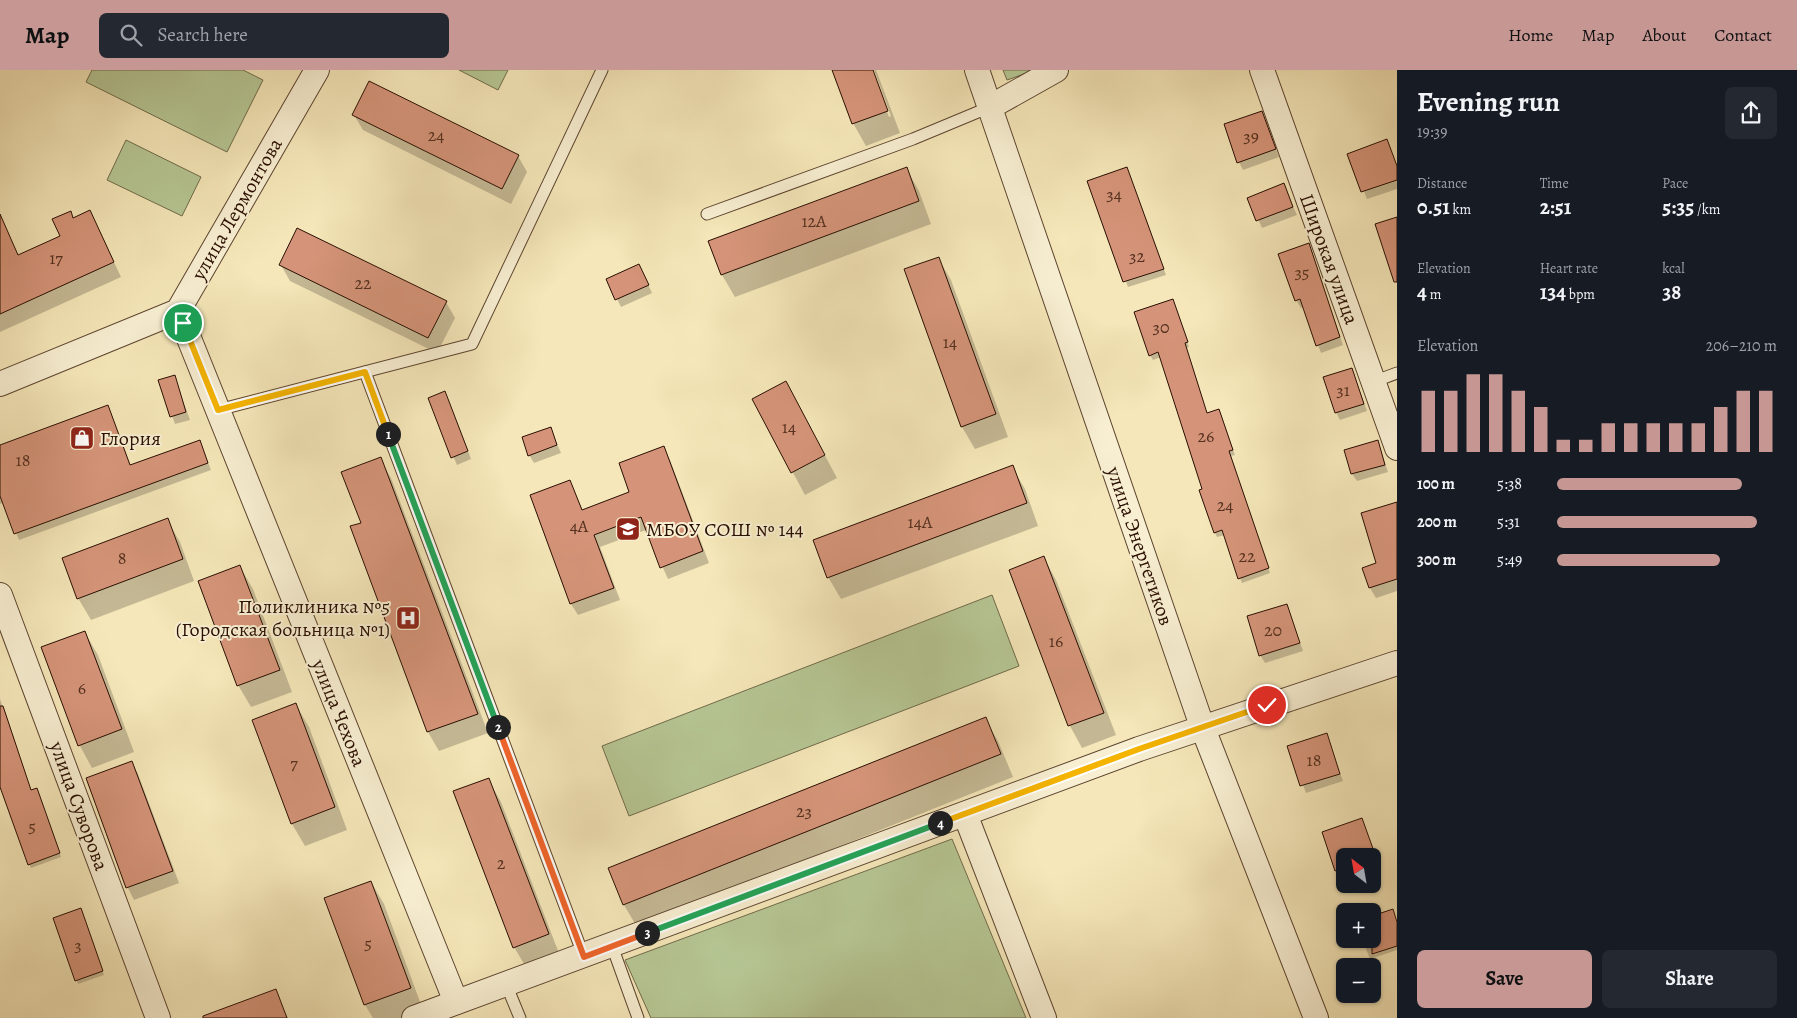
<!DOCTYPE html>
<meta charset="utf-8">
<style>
body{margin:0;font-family:Alegreya,serif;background:#242831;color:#f1f3f6;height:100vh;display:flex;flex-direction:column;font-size:19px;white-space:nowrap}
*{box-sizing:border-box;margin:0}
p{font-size:16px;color:#9ea1a6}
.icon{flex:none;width:28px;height:28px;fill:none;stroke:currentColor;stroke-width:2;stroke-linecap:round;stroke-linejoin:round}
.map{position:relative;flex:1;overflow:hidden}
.details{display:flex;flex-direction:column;background:#171b24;width:400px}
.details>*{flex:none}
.needle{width:32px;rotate:329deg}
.tools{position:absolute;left:1336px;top:778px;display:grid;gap:10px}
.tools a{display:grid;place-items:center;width:45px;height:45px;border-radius:8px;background:#171b24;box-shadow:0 1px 4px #0004;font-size:25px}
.pin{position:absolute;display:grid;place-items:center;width:42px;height:42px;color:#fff;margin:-21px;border:2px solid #fff;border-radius:50%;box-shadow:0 1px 5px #0007}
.km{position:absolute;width:25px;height:25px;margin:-12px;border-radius:50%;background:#222;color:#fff;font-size:14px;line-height:25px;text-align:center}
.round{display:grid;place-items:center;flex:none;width:52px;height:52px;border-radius:8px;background:#242831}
.overview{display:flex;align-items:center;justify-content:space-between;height:85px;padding:0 20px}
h1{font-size:28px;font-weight:600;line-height:38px}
.stats{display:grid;grid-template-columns:repeat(3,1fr);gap:8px;height:85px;padding:5px 20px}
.stats div{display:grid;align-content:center}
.stats b{font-size:21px;font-weight:600}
.stats small{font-size:14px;font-weight:400}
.stats p{font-size:14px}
.chart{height:140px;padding:10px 20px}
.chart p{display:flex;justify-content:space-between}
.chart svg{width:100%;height:90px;margin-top:5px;stroke:#c59692;stroke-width:6}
.button{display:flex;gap:10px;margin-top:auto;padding:10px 20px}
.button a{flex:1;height:58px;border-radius:8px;background:#c59692;color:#111;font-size:20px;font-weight:600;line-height:58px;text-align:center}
.button a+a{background:#242831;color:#f1f3f6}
ul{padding:0 20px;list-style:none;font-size:16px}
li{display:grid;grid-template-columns:80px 60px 1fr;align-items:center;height:38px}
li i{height:12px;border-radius:6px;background:#c59692}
header{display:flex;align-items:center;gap:30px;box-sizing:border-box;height:70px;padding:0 25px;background:#c59692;color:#111}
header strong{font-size:24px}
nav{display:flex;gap:28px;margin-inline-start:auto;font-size:18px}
.search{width:350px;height:45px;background:#242831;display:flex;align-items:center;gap:12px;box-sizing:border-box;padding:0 18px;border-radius:8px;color:#9ea1a6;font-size:19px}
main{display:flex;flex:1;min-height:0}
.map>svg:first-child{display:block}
</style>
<header>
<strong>Map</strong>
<div class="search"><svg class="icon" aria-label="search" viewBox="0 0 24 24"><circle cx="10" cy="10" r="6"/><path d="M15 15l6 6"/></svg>Search here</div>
<nav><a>Home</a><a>Map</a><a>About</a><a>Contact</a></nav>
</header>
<main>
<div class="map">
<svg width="1397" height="948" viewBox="0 0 1397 948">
<rect width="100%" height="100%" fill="#f5e7b9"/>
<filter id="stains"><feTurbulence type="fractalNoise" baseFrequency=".004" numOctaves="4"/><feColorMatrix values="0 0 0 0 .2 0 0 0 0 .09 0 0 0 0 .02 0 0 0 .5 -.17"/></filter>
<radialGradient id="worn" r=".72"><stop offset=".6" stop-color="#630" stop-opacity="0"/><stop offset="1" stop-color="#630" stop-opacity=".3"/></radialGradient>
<!-- green -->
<g fill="#b6c794" stroke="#706a4a">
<polygon points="92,0 243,0 263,10 227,82 86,12"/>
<polygon points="459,0 508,0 498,20"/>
<polygon points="1003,0 1033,0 1033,1 1007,10"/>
<polygon points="126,70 201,107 182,146 107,110"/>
<polygon points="992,525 1019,596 629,746 602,676"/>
<polygon points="952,769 1026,948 651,948 625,890"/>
</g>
<!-- shadow -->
<g fill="#0003">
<polygon points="833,0 871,0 889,47 891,46 874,0 876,0 900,63 866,76 853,53"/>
<polygon points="1261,42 1279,87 1243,100 1239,92"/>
<polygon points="354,45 518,86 527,102 511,134 363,60"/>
<polygon points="1387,71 1397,99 1397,119 1367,129 1349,84"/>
<polygon points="906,98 919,121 931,154 735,227 722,205"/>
<polygon points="1127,99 1166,205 1128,217 1089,111"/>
<polygon points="1283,115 1297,145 1262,158 1249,128"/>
<polygon points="90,142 121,207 0,262 0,173 10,169 19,186 61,167 70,143 74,149"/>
<polygon points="1308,175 1343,275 1321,283 1304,237 1301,238 1296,230"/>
<polygon points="938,188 951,210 1008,367 975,379 962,357 905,200"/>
<polygon points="281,195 446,232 455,248 437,283 290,211"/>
<polygon points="639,195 652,223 621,237 607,209"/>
<polygon points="1175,235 1189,277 1186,278 1207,344 1219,340 1221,345 1235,385 1231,386 1270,503 1242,513 1225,465 1217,467 1215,463 1204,419 1161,287 1153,290 1150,285"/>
<polygon points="1352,299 1367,341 1340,350 1336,342"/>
<polygon points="174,306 190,350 175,354 160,311"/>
<polygon points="429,329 449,331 471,389 457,395"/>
<polygon points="754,330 798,335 837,408 805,425"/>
<polygon points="107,336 131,396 200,371 211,400 19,470 4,432 0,434 0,377"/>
<polygon points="550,358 561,383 534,393 529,385"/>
<polygon points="1378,372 1388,402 1357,411 1352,404"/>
<polygon points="664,378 670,390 709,493 668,509 646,460 600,477 620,530 578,545 571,534 531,426 570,411 583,441 631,423"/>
<polygon points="380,389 391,408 488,663 439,681 428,662 351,457 362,453"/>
<polygon points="1012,397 1025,419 1038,456 841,529 828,507"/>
<polygon points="1397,433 1397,521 1376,528 1370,518"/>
<polygon points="167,450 180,472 194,511 91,550 78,528"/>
<polygon points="1044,488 1056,510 1116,665 1082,678 1070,656 1010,501"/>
<polygon points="240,497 253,519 292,622 251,637 238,615"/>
<polygon points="1287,535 1303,581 1265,593 1260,585"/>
<polygon points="85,563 98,585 134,682 92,698 80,676 43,578"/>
<polygon points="0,629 31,721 39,723 61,787 31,798 0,713"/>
<polygon points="296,635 309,657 347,760 305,776 292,754"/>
<polygon points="985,649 998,671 1013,707 637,857 624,835"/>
<polygon points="1326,665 1343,711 1306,723 1289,677"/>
<polygon points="132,693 138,704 179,813 134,830 128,818 87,709"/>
<polygon points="488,709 501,732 560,886 527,899 514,877"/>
<polygon points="1362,750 1377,790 1372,792 1372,786 1345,786 1345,801 1338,804 1336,800"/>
<polygon points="371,812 384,834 423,940 402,948 373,948 365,935 326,829"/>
<polygon points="82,843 104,905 78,914 54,849"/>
<polygon points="1397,853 1397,880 1370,889 1362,869 1372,869"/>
<polygon points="276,921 288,948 201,948"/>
</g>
<!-- building -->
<g fill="#d59479" stroke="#290e01">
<polygon points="832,0 873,0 888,41 852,54"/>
<polygon points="369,11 519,85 502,119 352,45"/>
<polygon points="1262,41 1276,79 1237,93 1224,54"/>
<polygon points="1387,69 1397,96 1397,110 1361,122 1347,84"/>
<polygon points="907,97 919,131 721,205 708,171"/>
<polygon points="1127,97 1164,199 1123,212 1087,111"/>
<polygon points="1284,113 1293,137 1256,151 1247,128"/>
<polygon points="90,140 114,192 0,244 0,144 18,185 60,166 52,149 71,141 73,148"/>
<polygon points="1397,147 1397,212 1394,212 1375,154"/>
<polygon points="297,158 447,231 428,268 279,195"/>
<polygon points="1309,173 1340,267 1316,276 1300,229 1295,231 1278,184"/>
<polygon points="939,187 996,344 961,357 904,199"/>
<polygon points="639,194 649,215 615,230 606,209"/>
<polygon points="1173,229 1188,272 1185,273 1207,343 1219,339 1233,380 1229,381 1269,498 1238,509 1222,460 1214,463 1199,420 1202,419 1158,282 1149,286 1134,242"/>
<polygon points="1352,298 1364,334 1335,343 1323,307"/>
<polygon points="175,305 186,342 170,347 158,310"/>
<polygon points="786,311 825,385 791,403 752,329"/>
<polygon points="445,321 468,381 451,388 428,328"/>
<polygon points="108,335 130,395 200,370 208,393 14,464 0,426 0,375"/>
<polygon points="551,357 557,375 528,386 522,367"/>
<polygon points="1378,370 1385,395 1351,404 1344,380"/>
<polygon points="664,376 703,481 660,498 641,447 594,465 614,518 570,534 530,425 570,410 582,440 629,422 619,393"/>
<polygon points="381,387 478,644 427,662 350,456 361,453 341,402"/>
<polygon points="1013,395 1027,433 827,508 813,470"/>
<polygon points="1397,432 1397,509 1369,518 1362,498 1376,493 1361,443"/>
<polygon points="168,448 183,489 77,529 62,488"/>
<polygon points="1044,486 1104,643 1068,656 1009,500"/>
<polygon points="240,495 280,600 237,616 198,511"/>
<polygon points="1287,534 1300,573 1259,586 1247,546"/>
<polygon points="85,561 122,659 78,676 41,577"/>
<polygon points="296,633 335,737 291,754 252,650"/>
<polygon points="0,636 3,636 31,720 37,718 60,783 28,795 0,717"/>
<polygon points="986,647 1001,684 623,835 608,798"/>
<polygon points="1327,663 1340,704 1300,716 1287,676"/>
<polygon points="132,691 173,801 126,818 86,708"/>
<polygon points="489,708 549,864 513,878 453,721"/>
<polygon points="1362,748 1376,787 1345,786 1345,797 1335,801 1322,762"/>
<polygon points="371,811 411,918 364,935 324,828"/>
<polygon points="81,838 103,901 75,911 53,848"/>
<polygon points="1393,839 1397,852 1397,876 1372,884 1372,846"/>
<polygon points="276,919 287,948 203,948 203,946"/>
</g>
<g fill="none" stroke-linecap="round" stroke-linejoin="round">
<defs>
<g id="service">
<polyline points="707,144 913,69 990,37"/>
<polyline points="365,302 584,887"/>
<polyline points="1373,312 1397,303"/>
<polyline points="218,340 472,274 602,0"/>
<polyline points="612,876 638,948"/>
<polyline points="506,914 520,948"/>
</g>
<g id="minor">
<polyline points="977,0 1202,656 1316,948"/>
<polyline points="1262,0 1397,378"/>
<polyline points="990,37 1056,0"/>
<polyline points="178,241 456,932"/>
<polyline points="0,314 178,241 317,0"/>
<polyline points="0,525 158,948"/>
<polyline points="965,744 1044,948"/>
<polyline points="414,948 1139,679 1397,593"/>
</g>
</defs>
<!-- service casing -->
<use href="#service" stroke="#5c442f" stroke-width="13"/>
<!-- minor casing -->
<use href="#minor" stroke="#5c442f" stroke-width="26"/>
<!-- service -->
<use href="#service" stroke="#f8efd2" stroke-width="11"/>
<!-- minor -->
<use href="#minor" stroke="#f8efd2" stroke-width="24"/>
</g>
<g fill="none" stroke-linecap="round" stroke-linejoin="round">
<defs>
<polyline id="split-1" points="183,253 218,340 365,302 388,364"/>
<polyline id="split-2" points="388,364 498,657"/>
<polyline id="split-3" points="498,657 584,887 647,863"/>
<polyline id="split-4" points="647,863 940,753"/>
<polyline id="split-5" points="940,753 1139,679 1267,635"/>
</defs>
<!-- split-1 casing -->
<use href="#split-1" stroke="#fff" stroke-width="10"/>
<!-- split-2 casing -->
<use href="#split-2" stroke="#fff" stroke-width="10"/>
<!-- split-3 casing -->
<use href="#split-3" stroke="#fff" stroke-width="10"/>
<!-- split-4 casing -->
<use href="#split-4" stroke="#fff" stroke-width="10"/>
<!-- split-5 casing -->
<use href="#split-5" stroke="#fff" stroke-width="10"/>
<!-- split-1 -->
<use href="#split-1" stroke="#f5b400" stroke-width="6"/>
<!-- split-2 -->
<use href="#split-2" stroke="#22a559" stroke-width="6"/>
<!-- split-3 -->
<use href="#split-3" stroke="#f0652b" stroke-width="6"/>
<!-- split-4 -->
<use href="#split-4" stroke="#22a559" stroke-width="6"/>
<!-- split-5 -->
<use href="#split-5" stroke="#f5b400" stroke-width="6"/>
</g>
<!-- icons -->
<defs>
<symbol id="shop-square" viewBox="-11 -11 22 22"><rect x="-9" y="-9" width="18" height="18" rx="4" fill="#8f2418" stroke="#f8efd2"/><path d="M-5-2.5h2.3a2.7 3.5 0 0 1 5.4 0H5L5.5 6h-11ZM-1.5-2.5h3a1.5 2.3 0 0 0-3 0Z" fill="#fff"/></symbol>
<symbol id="school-square" viewBox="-11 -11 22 22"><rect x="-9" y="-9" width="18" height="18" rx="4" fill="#8f2418" stroke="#f8efd2"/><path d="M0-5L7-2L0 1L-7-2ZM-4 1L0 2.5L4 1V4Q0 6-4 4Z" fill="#fff"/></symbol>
<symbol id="hospital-square" viewBox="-11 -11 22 22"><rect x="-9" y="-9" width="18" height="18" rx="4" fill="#8f2418" stroke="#f8efd2"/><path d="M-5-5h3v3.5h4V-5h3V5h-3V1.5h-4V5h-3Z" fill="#fff"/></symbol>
</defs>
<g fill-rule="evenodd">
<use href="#shop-square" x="68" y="354" width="28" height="28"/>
<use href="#school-square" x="614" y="445" width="28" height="28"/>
<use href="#hospital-square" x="394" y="534" width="28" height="28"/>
</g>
<g text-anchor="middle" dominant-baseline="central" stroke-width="4" stroke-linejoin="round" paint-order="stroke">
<!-- number labels -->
<g font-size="18" fill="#54301f">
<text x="436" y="65">24</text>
<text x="1251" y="66">39</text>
<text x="1114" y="124">34</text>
<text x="814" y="151">12А</text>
<text x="1137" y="186">32</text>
<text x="56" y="188">17</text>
<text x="1302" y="202">35</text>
<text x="363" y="213">22</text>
<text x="1161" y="257">30</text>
<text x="950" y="272">14</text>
<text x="1343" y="320">31</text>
<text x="789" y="357">14</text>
<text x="1206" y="366">26</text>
<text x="23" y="390">18</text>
<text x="1225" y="435">24</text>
<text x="920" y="452">14А</text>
<text x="579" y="456">4А</text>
<text x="1247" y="486">22</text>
<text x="122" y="488">8</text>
<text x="1273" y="560">20</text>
<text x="1056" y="571">16</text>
<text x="82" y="618">6</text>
<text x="1314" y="690">18</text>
<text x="294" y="693">7</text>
<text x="804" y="741">23</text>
<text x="32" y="756">5</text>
<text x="501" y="793">2</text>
<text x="368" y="873">5</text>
<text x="78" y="875">3</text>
</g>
<!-- street labels -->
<g font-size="20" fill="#290e01" stroke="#f8efd2">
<text transform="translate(237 139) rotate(-60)">улица Лермонтова</text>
<text transform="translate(1329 189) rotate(70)">Широкая улица</text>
<text transform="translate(1140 476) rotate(71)">улица Энергетиков</text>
<text transform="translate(339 643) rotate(68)">улица Чехова</text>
<text transform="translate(79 736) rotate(70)">улица Суворова</text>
</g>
<!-- poi labels -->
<g font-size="20" fill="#290e01" stroke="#f8efd2" text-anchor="start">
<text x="100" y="368">Глория</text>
<text x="646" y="459">МБОУ СОШ № 144</text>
<text x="390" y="536" text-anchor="end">Поликлиника №5<tspan x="390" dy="23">(Городская больница №1)</tspan></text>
</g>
</g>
<rect width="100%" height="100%" filter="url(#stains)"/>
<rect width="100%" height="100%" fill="url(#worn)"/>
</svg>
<div class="tools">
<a><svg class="needle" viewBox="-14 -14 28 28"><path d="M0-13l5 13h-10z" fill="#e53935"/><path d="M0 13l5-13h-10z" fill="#9ea1a6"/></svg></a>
<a>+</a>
<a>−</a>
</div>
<div class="pin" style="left:183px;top:253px;background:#1e9e55"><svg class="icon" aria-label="arrive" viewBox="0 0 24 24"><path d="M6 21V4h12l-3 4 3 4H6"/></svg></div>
<div class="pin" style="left:1267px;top:635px;background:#d93025"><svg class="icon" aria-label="check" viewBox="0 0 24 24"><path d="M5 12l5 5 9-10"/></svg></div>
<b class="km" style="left:388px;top:364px">1</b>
<b class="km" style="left:498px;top:657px">2</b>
<b class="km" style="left:647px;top:863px">3</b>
<b class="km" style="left:940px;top:753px">4</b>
</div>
<section class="details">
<div class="overview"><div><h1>Evening run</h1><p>19:39</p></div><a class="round"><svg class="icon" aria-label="share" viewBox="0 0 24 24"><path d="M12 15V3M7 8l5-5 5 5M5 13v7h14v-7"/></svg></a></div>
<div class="stats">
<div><p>Distance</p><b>0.51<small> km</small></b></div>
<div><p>Time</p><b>2:51</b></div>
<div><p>Pace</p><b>5:35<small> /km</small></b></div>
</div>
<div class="stats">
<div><p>Elevation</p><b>4<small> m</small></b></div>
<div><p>Heart rate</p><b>134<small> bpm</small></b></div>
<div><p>kcal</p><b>38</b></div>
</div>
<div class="chart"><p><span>Elevation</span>206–210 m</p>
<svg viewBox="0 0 160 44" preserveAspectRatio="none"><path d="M5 44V14M15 44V14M25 44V6M35 44V6M45 44V14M55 44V22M65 44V38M75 44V38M85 44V30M95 44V30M105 44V30M115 44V30M125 44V30M135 44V22M145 44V14M155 44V14"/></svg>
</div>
<ul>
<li><b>100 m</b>5:38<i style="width:84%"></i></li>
<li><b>200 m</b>5:31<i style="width:91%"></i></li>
<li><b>300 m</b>5:49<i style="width:74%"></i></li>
</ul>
<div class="button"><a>Save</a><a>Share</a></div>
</section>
</main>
